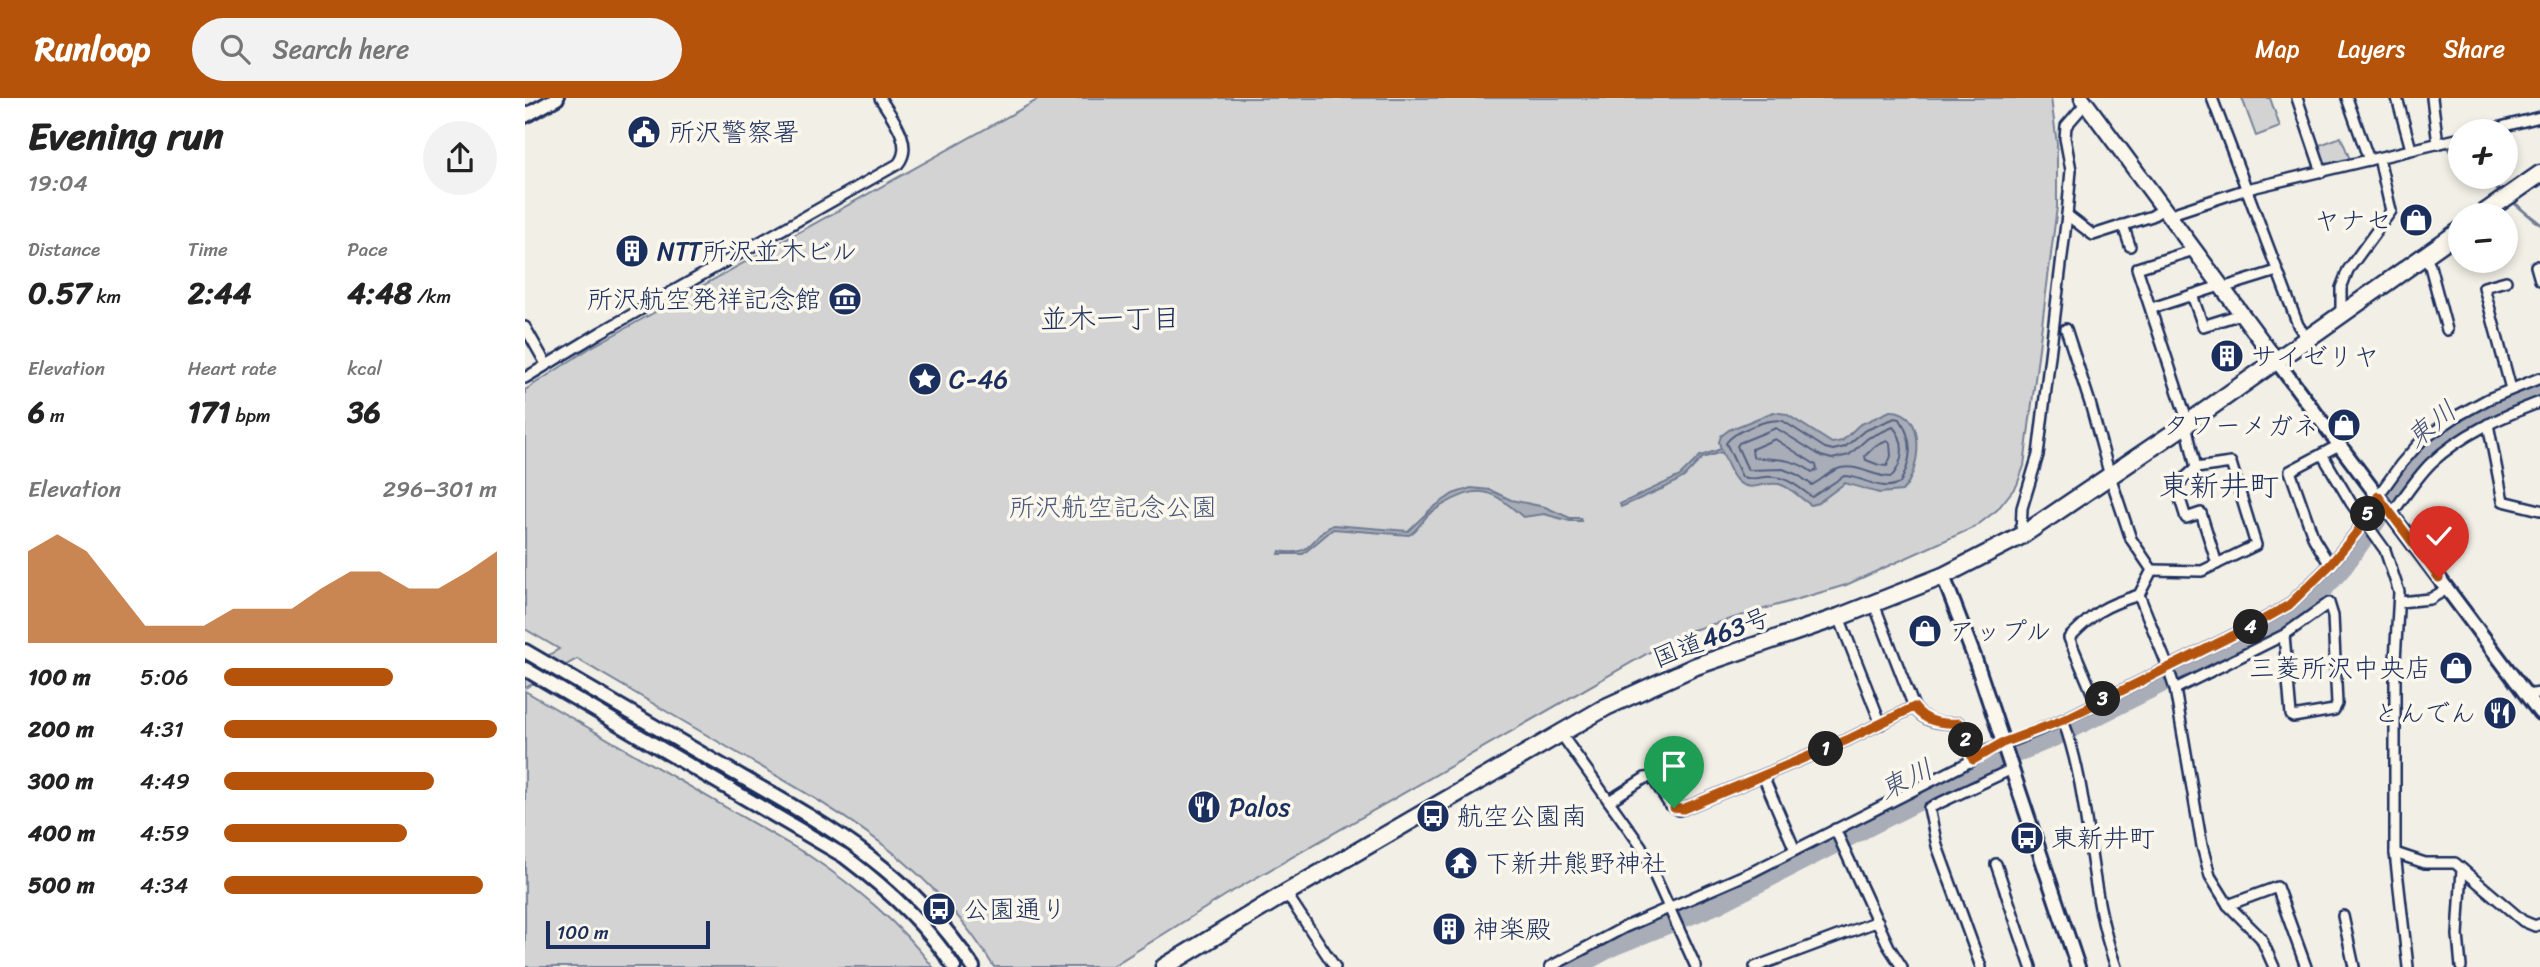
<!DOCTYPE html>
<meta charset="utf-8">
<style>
body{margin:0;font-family:Sriracha,"Klee One",sans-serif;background:#f2f2f2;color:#222;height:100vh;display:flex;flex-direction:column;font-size:26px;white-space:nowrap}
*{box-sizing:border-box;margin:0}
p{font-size:23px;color:#767676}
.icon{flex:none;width:38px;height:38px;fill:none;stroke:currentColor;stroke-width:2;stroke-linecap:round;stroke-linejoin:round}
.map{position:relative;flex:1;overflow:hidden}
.side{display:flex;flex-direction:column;background:#fff;width:525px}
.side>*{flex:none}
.buttons{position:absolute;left:1923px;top:21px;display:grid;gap:14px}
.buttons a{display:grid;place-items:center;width:70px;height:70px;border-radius:50%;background:#fff;box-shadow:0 4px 10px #0003;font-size:35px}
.scale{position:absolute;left:21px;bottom:18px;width:164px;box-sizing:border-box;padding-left:7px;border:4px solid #1b2f5e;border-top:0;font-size:19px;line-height:24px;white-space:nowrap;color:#1b2f5e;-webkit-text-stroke:5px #fbf7ec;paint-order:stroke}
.pin{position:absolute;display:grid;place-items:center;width:60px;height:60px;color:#fff;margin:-72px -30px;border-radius:50% 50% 50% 0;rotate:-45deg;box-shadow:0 0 7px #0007}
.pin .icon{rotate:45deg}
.km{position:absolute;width:35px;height:35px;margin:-18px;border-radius:50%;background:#222;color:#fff;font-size:19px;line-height:35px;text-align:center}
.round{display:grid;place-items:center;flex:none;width:74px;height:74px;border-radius:37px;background:#f2f2f2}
.headline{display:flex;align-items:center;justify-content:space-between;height:119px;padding:0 28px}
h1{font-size:38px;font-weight:800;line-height:52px}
.stats{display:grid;grid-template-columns:repeat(3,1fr);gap:10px;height:119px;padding:7px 28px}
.stats div{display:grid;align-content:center}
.stats b{font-size:30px;font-weight:800}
.stats small{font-size:19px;font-weight:400}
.stats p{font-size:19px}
.chart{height:196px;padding:14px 28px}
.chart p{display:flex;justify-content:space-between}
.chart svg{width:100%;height:126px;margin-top:7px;fill:#b45309;opacity:.7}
ul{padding:0 28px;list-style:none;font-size:23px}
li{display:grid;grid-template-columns:112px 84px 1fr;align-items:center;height:52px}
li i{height:18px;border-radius:9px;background:#b45309}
header{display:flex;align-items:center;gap:42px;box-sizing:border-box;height:98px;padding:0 35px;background:#b45309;color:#fff}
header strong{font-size:33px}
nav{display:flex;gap:38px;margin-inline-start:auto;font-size:24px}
.search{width:490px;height:63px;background:#f2f2f2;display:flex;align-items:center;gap:18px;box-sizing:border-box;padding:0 24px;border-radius:38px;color:#767676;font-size:26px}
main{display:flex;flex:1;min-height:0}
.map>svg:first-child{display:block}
</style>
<header>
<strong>Runloop</strong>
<div class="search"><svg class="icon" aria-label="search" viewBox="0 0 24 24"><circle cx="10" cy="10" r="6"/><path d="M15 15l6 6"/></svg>Search here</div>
<nav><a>Map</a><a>Layers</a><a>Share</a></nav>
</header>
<main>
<section class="side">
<div class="headline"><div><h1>Evening run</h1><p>19:04</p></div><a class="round"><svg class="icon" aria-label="share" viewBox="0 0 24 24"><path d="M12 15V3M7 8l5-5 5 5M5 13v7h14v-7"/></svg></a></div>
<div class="stats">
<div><p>Distance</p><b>0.57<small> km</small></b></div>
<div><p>Time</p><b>2:44</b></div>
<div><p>Pace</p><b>4:48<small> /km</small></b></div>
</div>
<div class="stats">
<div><p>Elevation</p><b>6<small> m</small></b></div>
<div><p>Heart rate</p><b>171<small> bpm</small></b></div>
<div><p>kcal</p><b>36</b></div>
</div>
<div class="chart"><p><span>Elevation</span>296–301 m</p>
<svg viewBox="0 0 160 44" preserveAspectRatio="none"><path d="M0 44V12L10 6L20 12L30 25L40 38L50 38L60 38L70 32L80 32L90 32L100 25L110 19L120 19L130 25L140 25L150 19L160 12V44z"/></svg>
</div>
<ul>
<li><b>100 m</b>5:06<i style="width:62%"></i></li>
<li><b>200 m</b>4:31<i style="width:100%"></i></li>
<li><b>300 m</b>4:49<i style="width:77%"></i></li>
<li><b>400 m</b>4:59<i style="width:67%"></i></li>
<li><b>500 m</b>4:34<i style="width:95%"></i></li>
</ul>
</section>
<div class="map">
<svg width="2015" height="869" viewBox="0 0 2015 869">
<rect width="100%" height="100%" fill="#f2efe6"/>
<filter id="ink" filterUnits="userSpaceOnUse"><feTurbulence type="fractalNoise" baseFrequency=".0143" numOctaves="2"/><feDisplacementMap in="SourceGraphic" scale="14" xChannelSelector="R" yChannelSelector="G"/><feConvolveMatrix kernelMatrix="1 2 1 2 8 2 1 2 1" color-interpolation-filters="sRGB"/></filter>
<g filter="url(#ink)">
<!-- green -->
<g fill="#d2d3d2" stroke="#768198" stroke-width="2">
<path d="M516,0H1526L1532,46V109L1499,368L1492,387L1472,412L1450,429L1321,487L1158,535L701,797L586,869H469C404,764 324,720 221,660C165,627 108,594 52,561L0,590V571L34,551L0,531V292L65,250Z"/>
<polygon points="1717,0 1745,0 1755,29 1731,38"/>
<polygon points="1816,39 1826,64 1800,71 1792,48"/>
<path d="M0,593L283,757C331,789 372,823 408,869H0Z"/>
</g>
<!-- water -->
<g fill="#a9adb7" stroke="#707b93" stroke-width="2">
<path d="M1365,313C1403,312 1396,374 1377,393L1354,395L1320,385L1293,405L1286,407C1275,401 1268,390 1254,386C1246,385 1240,386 1232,388C1209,393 1205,370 1197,354L1177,360L1159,379L1141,389L1096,409L1095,406L1155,378L1175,358L1196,351L1194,344L1196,338L1204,332L1248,314L1261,316L1307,345L1317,343L1334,327Z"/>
<path d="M946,390L965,392L986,402L1020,409L1045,420H1055L1056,423H1045L1019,416L998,419C966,391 955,385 916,408C912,411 907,413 903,417C896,424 893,432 884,437L808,431L778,456H754L755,453C788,460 785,438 808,427L883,433L906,411L928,396Z"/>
</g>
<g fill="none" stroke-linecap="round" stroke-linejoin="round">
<!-- shore -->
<g stroke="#546182" stroke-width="2">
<path d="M1370,320L1375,321C1389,344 1387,362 1375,385C1356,395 1338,378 1319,378L1287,399C1272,388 1260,377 1240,379C1231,380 1227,382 1217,379L1201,345C1208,334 1244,319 1258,323L1300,350L1308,352L1320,349L1339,333Z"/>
<path d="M1368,329C1381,343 1379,365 1366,379C1348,379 1328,363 1310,372C1302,376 1295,383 1287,387L1273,377L1258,371L1223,372L1212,348L1214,345L1251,330L1296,358L1307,361L1324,357L1343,340Z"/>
<path d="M1250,341L1291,367L1292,372L1287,374C1267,359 1250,362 1228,359L1227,351Z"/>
<polygon points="1362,343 1365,345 1366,358 1362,368 1354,367 1341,362 1340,358 1349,349"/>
</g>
<!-- stream -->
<g stroke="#707b93" stroke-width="3.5">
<polyline points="1923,50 1936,61"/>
<polyline points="1957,79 1978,96"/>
<polyline points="1987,103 2015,126"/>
</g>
<!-- river -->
<path stroke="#a9adb7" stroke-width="19" d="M1050,869L1089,848L1191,807L1464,667L1534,637L1741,533L1789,502L1819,468L1891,368C1927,336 1969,307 2015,293"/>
<defs>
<g id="street">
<polyline points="1687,0 1773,227 1781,239"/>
<polyline points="1772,0 1797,74"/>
<polyline points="1822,0 1844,62"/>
<polyline points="1872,0 1886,51"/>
<polyline points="1907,0 1913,46"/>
<polyline points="1960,33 2015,19"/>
<polyline points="1542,117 1568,137 1627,118 1638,111"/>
<polyline points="1643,117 1722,91 1936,40"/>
<polyline points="1598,127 1605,148"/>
<polyline points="1899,157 1905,168 1922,232"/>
<polyline points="2011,168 2015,182"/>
<polyline points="1981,183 1959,189 1986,291"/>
<polyline points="1697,190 1752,173"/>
<polyline points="1667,197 1678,228 1716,216"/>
<polyline points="1627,210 1695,188"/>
<polyline points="1816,214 1816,190 1823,172 1866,113 1854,60"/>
<polyline points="0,229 21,266"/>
<polyline points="1541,231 1565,305 1585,378 1606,441 1627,472 1614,497 1641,564 1650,591 1677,748 1685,778 1703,807 1736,840 1749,869"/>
<path d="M0,280L76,234L373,66C390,46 366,18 355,0"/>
<polyline points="1663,325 1612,170 1669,152"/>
<polyline points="1963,326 1978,403 2015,412"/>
<polyline points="1814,347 1797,356 1826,405 1860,452 1874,494 1870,563 1870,755 1883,869"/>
<polyline points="1797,356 1765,373 1789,441 1805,467"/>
<polyline points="1671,370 1651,388 1661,420 1676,415 1692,466"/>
<path d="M1866,417C1879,399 1891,380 1906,365C1937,336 1976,319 2015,304"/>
<polyline points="1496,438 1497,410 1513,357 1542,117 1546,72 1540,40 1541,28 1560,6"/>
<polyline points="1627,472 1677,473 1731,447 1706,365 1671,370 1661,326"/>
<polyline points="1875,504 1905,501 1922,491"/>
<path d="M1349,506L1389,609C1400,625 1416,626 1434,625L1448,662"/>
<polyline points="1314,519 1356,626"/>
<polyline points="1650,591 1759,537 1804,505 1808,518 1812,606 1809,612 1768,619 1766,617 1759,537"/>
<polyline points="2001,597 2015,595"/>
<path d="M1571,604L1544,540C1570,514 1578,508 1614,497"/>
<path d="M1538,622C1567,701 1562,789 1591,869"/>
<polyline points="1036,636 1116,748 1171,869"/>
<polyline points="1238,678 1270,752"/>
<polyline points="1084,703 1120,680 1127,679 1144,706 1154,712 1158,711 1322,642 1389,609"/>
<polyline points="1310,731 1364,849 1377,869"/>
<polyline points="1870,755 1900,765 1930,765 1998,823 2010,828 2015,826"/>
<polyline points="1471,766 1506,869"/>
<polyline points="761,795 810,869"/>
<polyline points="1703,807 1752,789 1781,869"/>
<polyline points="1818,818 1829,869"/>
<polyline points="1025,869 1100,829 1229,773 1448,662 1457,655 1538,622 1727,528 1764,507 1805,467 1832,434 1853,398 1876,366 1897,342 1932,318 1963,301 2015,280"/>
<polyline points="1230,869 1353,823"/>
<polyline points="1456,869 1412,748 1404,710 1487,671"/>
<polyline points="1936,869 1933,837 1937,771"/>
</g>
<g id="secondary">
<polyline points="0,18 32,0"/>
<polyline points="1750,261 2015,615"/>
<polyline points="1418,478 1450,561 1553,869"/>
<path d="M0,553C63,590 126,626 189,663C293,723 379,765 448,869"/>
<path d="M0,571L319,758C360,789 401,825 429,869"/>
</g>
<polyline id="primary" points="1557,0 1750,261"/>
<g id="highway">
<polyline points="1956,117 2015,76"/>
<polyline points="639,869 761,795 1081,609 1171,568 1314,519 1418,478 1496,438 1663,325 1936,132"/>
</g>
</defs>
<!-- street casing -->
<use href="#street" stroke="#1b2f5e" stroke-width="14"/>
<!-- secondary casing -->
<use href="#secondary" stroke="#1b2f5e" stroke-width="18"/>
<!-- primary casing -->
<use href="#primary" stroke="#1b2f5e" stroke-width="19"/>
<!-- highway casing -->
<use href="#highway" stroke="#1b2f5e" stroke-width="21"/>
<!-- street -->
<use href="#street" stroke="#fbf7ec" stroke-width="9"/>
<!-- secondary -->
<use href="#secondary" stroke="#fbf7ec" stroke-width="12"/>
<!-- primary -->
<use href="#primary" stroke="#fbf7ec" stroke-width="14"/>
<!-- highway -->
<use href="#highway" stroke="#fbf7ec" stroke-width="16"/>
</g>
</g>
<g fill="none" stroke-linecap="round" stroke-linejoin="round" filter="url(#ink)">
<defs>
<path id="route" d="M1149,710L1158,711L1322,642L1389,609C1400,624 1416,626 1434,625L1448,662L1477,645L1538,622L1727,528L1764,507L1805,467L1832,434L1853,398L1914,480"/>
</defs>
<!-- route casing -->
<use href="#route" stroke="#fff" stroke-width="14"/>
<!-- route -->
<use href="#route" stroke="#b45309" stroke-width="9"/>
</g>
<!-- icons -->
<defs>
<symbol id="civic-disc" viewBox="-11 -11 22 22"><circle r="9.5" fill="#1b2f5e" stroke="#fbf7ec"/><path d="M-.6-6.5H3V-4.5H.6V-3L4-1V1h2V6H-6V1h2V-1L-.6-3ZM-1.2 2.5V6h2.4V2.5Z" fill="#fff"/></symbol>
<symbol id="shop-disc" viewBox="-11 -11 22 22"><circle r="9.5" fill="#1b2f5e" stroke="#fbf7ec"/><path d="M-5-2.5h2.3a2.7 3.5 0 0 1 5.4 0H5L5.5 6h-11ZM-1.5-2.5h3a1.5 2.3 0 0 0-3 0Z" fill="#fff"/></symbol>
<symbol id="building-disc" viewBox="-11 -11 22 22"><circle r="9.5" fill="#1b2f5e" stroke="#fbf7ec"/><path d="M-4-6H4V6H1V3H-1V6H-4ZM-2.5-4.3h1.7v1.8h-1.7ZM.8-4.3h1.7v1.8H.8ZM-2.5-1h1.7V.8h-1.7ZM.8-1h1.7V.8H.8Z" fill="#fff"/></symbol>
<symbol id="museum-disc" viewBox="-11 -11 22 22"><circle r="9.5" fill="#1b2f5e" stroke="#fbf7ec"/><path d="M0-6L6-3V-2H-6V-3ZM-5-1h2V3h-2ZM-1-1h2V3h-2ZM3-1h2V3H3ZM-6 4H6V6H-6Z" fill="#fff"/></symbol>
<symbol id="sight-disc" viewBox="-11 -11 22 22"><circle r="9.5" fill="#1b2f5e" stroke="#fbf7ec"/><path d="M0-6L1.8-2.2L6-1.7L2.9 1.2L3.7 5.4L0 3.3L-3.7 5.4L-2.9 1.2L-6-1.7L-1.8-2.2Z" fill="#fff"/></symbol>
<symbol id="restaurant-disc" viewBox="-11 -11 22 22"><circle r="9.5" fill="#1b2f5e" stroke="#fbf7ec"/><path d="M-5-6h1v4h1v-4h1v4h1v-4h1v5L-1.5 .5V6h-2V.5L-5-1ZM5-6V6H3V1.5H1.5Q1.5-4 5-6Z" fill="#fff"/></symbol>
<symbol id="bus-disc" viewBox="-11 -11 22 22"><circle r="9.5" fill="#1b2f5e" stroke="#fbf7ec"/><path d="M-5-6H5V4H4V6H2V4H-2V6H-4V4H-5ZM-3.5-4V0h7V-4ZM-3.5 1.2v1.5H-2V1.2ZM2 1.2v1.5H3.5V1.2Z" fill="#fff"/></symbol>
<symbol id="temple-disc" viewBox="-11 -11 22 22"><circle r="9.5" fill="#1b2f5e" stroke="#fbf7ec"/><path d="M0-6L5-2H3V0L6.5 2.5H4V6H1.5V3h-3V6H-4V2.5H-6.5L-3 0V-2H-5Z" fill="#fff"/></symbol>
</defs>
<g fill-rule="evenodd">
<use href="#civic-disc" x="100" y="15" width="38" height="38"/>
<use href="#shop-disc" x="1872" y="103" width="38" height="38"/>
<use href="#building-disc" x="88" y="134" width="38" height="38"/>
<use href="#museum-disc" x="301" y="182" width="38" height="38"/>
<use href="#building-disc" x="1683" y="239" width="38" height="38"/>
<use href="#sight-disc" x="381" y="262" width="38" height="38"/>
<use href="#shop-disc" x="1800" y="308" width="38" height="38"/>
<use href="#shop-disc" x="1381" y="514" width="38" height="38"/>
<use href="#shop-disc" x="1912" y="551" width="38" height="38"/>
<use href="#restaurant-disc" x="1956" y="596" width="38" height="38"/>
<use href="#restaurant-disc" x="660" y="690" width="38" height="38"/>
<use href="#bus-disc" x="889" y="699" width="38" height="38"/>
<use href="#bus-disc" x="1483" y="721" width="38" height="38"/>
<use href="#temple-disc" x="917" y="746" width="38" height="38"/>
<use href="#bus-disc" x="395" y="792" width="38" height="38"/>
<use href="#building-disc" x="905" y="812" width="38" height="38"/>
</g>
<g text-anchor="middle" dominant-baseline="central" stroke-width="7" stroke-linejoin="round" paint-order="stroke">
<!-- poi labels -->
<g font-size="26" fill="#1b2f5e" stroke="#fbf7ec" text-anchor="start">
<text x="144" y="34">所沢警察署</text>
<text x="1867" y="122" text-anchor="end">ヤナセ</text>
<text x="132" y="153">NTT所沢並木ビル</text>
<text x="296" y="201" text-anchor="end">所沢航空発祥記念館</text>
<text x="1726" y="258">サイゼリヤ</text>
<text x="424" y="281">C-46</text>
<text x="1794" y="327" text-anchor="end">タワーメガネ</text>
<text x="1424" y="533">アップル</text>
<text x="1906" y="570" text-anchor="end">三菱所沢中央店</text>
<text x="1951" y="615" text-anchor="end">とんでん</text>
<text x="704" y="709">Palos</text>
<text x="932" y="718">航空公園南</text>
<text x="1526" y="740">東新井町</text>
<text x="960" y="765">下新井熊野神社</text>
<text x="438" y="811">公園通り</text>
<text x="948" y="831">神楽殿</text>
</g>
<!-- park labels -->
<g font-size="26" fill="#49587b" stroke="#fbf7ec">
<text x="588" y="409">所沢航空記念公園</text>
</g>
<!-- street labels -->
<g font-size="26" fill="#1b2f5e" stroke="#fbf7ec">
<text transform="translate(1186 539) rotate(-21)">国道463号</text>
</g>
<!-- neighbourhood labels -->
<g font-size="28" fill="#1b2f5e" stroke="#fbf7ec">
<text x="585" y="220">並木一丁目</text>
</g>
<!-- water labels -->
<g font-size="28" font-style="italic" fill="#465579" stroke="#fbf7ec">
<text transform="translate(1906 326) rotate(-39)">東川</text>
<text transform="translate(1381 681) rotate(-26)">東川</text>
</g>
<!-- quarter labels -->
<g font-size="30" fill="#1b2f5e" stroke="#fbf7ec">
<text x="1694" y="388">東新井町</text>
</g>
</g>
</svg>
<div class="buttons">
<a>+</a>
<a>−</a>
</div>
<div class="scale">100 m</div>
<div class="pin" style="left:1149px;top:710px;background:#1e9e55"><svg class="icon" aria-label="arrive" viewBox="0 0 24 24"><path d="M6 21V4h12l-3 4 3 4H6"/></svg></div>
<div class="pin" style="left:1914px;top:480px;background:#d93025"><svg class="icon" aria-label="check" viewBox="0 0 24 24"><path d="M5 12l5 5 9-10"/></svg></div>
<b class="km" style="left:1301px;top:651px">1</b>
<b class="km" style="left:1441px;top:642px">2</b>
<b class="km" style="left:1578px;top:601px">3</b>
<b class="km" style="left:1726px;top:529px">4</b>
<b class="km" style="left:1843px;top:416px">5</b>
</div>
</main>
